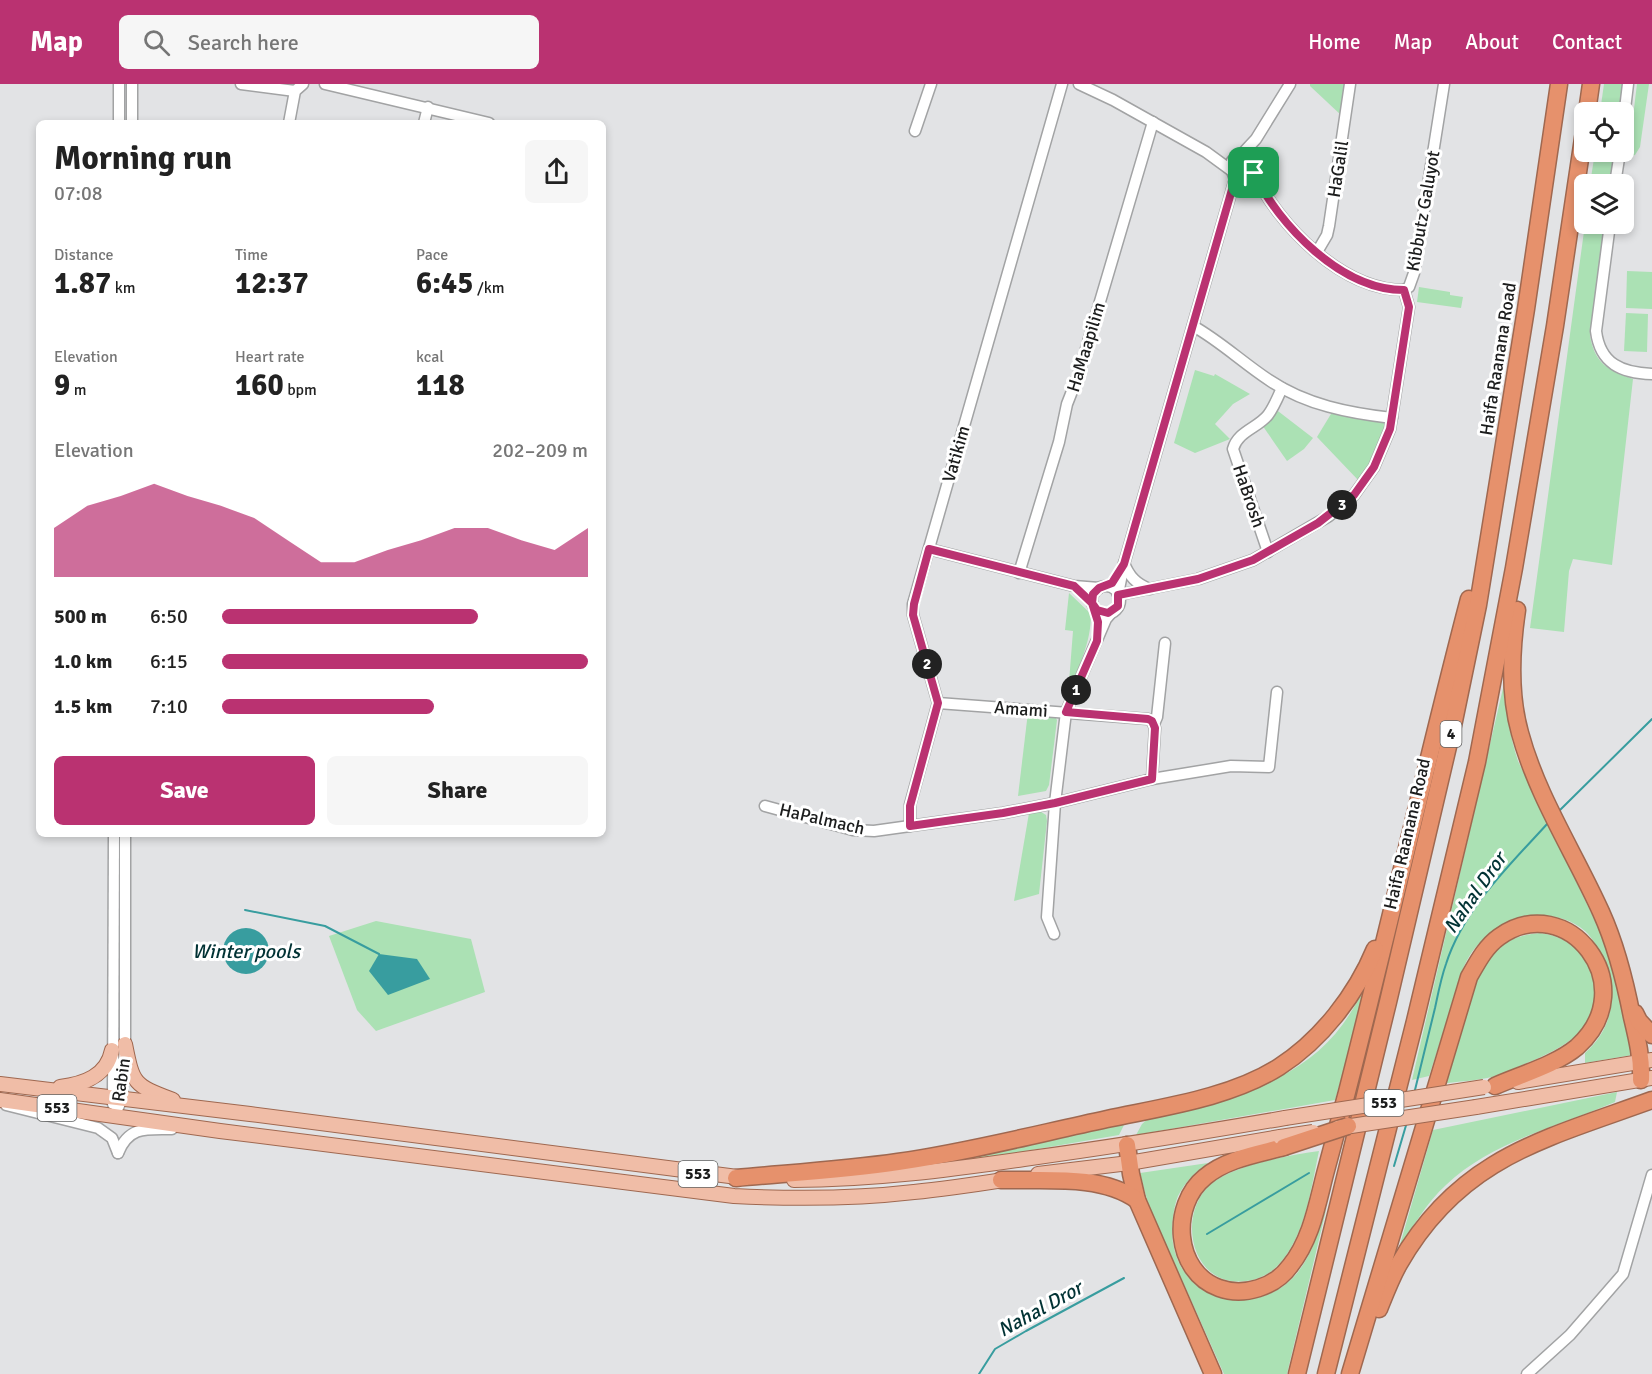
<!DOCTYPE html>
<meta charset="utf-8">
<style>
body{margin:0;font-family:Signika,sans-serif;background:#f6f6f6;color:#222;height:100vh;display:flex;flex-direction:column;font-size:22px;white-space:nowrap}
*{box-sizing:border-box;margin:0}
p{font-size:20px;color:#767676}
.icon{flex:none;width:33px;height:33px;fill:none;stroke:currentColor;stroke-width:2;stroke-linecap:round;stroke-linejoin:round}
.map{position:relative;flex:1;overflow:hidden}
.details{position:absolute;left:36px;top:36px;width:570px;height:717px;display:flex;flex-direction:column;background:#fff;border-radius:9px;box-shadow:0 3px 9px #0003}
.details>*{flex:none}
.fabs{position:absolute;left:1574px;top:18px;display:grid;gap:12px}
.fabs a{display:grid;place-items:center;width:60px;height:60px;border-radius:9px;background:#fff;box-shadow:0 3px 9px #0003;font-size:30px}
.pin{position:absolute;display:grid;place-items:center;width:51px;height:51px;color:#fff;margin:-26px;border-radius:12px;box-shadow:0 3px 9px #0006}
.km{position:absolute;width:30px;height:30px;margin:-15px;border-radius:50%;background:#222;color:#fff;font-size:16px;line-height:30px;text-align:center}
.round{display:grid;place-items:center;flex:none;width:63px;height:63px;border-radius:9px;background:#f6f6f6}
.headline{display:flex;align-items:center;justify-content:space-between;height:102px;padding:0 18px}
h1{font-size:33px;font-weight:800;line-height:45px}
.stats{display:grid;grid-template-columns:repeat(3,1fr);gap:9px;height:102px;padding:6px 18px}
.stats div{display:grid;align-content:center}
.stats b{font-size:30px;font-weight:800}
.stats small{font-size:16px;font-weight:400}
.stats p{font-size:16px}
.chart{height:168px;padding:12px 18px}
.chart p{display:flex;justify-content:space-between}
.chart svg{width:100%;height:108px;margin-top:6px;fill:#ba3271;opacity:.7}
.button{display:flex;gap:12px;margin-top:auto;padding:12px 18px}
.button a{flex:1;height:69px;border-radius:9px;background:#ba3271;color:#fff;font-size:24px;font-weight:800;line-height:69px;text-align:center}
.button a+a{background:#f6f6f6;color:#222}
ul{padding:0 18px;list-style:none;font-size:20px}
li{display:grid;grid-template-columns:96px 72px 1fr;align-items:center;height:45px}
li i{height:15px;border-radius:8px;background:#ba3271}
header{display:flex;align-items:center;gap:36px;box-sizing:border-box;height:84px;padding:0 30px;background:#ba3271;color:#fff}
header strong{font-size:28px}
nav{display:flex;gap:33px;margin-inline-start:auto;font-size:21px}
.search{width:420px;height:54px;background:#f6f6f6;display:flex;align-items:center;gap:15px;box-sizing:border-box;padding:0 21px;border-radius:9px;color:#767676;font-size:22px}
.map>svg:first-child{display:block}
</style>
<header>
<strong>Map</strong>
<div class="search"><svg class="icon" aria-label="search" viewBox="0 0 24 24"><circle cx="10" cy="10" r="6"/><path d="M15 15l6 6"/></svg>Search here</div>
<nav><a>Home</a><a>Map</a><a>About</a><a>Contact</a></nav>
</header>
<div class="map">
<svg width="1652" height="1290" viewBox="0 0 1652 1290">
<rect width="100%" height="100%" fill="#e2e3e5"/>
<!-- green -->
<g fill="#abe1b4">
<polygon points="1310,0 1344,0 1342,32 1310,2"/>
<polygon points="1604,0 1624,0 1620,28 1600,28"/>
<polygon points="1637,0 1649,0 1640,63 1635,71 1628,73"/>
<polygon points="1595,68 1615,68 1610,100 1590,100"/>
<path d="M1585,140H1605L1590,252C1595,280 1608,286 1633,295L1612,481L1573,475L1569,487L1564,548L1530,544Z"/>
<polygon points="1627,187 1652,188 1652,225 1626,224"/>
<polygon points="1419,203 1450,208 1450,211 1463,213 1461,224 1417,218"/>
<polygon points="1626,229 1648,230 1647,268 1624,267"/>
<polygon points="1195,286 1214,292 1215,290 1250,310 1233,320 1215,340 1230,355 1195,369 1174,359"/>
<polygon points="1274,324 1313,354 1304,365 1287,377 1260,338"/>
<polygon points="1334,325 1384,337 1386,340 1372,378 1359,397 1317,353"/>
<path d="M1069,509L1091,530C1091,560 1078,583 1068,611L1073,547L1065,546Z"/>
<path d="M1507,587C1505,621 1508,646 1518,677L1597,841L1613,879L1632,971L1585,979V969C1615,942 1617,910 1602,874C1598,865 1593,854 1585,847C1549,817 1493,836 1470,871C1461,885 1457,903 1452,918C1445,943 1437,968 1429,992L1412,996Z"/>
<polygon points="1028,628 1054,631 1057,636 1049,701 1046,707 1018,712"/>
<polygon points="1038,726 1046,731 1047,737 1039,810 1014,817 1029,729"/>
<polygon points="376,837 471,855 485,908 376,947 357,926 329,852"/>
<path d="M1540,849C1563,852 1580,863 1589,884C1614,939 1565,964 1522,981C1512,985 1502,990 1492,993C1476,997 1458,997 1442,1000L1476,896C1493,867 1505,852 1540,849Z"/>
<path d="M1369,897L1335,1016L1136,1051L1142,1040L1149,1034C1220,1016 1297,1003 1343,940C1353,926 1361,911 1369,897Z"/>
<path d="M1617,1008L1615,1018C1559,1042 1491,1058 1446,1101C1426,1119 1413,1143 1399,1164L1433,1046Z"/>
<polygon points="1125,1039 1119,1051 932,1083 932,1077"/>
<path d="M1319,1067C1311,1104 1306,1148 1281,1178C1272,1189 1260,1195 1246,1197C1192,1205 1175,1131 1211,1100C1234,1081 1290,1071 1319,1067Z"/>
<path d="M1208,1079C1195,1088 1185,1098 1178,1112C1174,1122 1173,1133 1172,1144C1171,1189 1206,1223 1251,1215C1270,1212 1286,1203 1298,1188C1313,1168 1319,1146 1327,1122L1287,1290H1224L1148,1120L1140,1089Z"/>
</g>
<!-- water -->
<g fill="#389d9f">
<circle cx="246" cy="867" r="23"/>
<polygon points="379,870 417,875 430,895 388,911 369,887"/>
</g>
<g fill="none" stroke-linecap="round" stroke-linejoin="round">
<!-- stream -->
<g stroke="#389d9f" stroke-width="2">
<polyline points="1558,728 1652,635"/>
<polyline points="245,826 325,842 379,870"/>
<path d="M1414,1010C1421,981 1428,953 1435,924C1438,910 1441,894 1446,880C1464,824 1510,781 1548,739"/>
<polyline points="1394,1082 1407,1038"/>
<polyline points="1207,1150 1309,1089"/>
<polyline points="979,1290 995,1265 1026,1247 1124,1194"/>
</g>
<defs>
<g id="minor">
<polyline points="241,0 295,7"/>
<polyline points="325,0 489,39"/>
<polyline points="1079,0 1113,16 1206,68 1232,87"/>
<polyline points="119,39 119,0"/>
<polyline points="132,39 132,0"/>
<polyline points="289,39 295,7 303,0"/>
<polyline points="424,39 428,23"/>
<polyline points="1623,42 1628,0"/>
<polyline points="915,47 931,0"/>
<polygon points="1240,70 1246,71 1251,77 1255,96 1249,104 1237,101 1232,87 1232,77"/>
<polyline points="1242,70 1256,55 1290,0"/>
<path d="M1254,89C1279,142 1342,206 1404,206"/>
<polyline points="1615,100 1620,68"/>
<path d="M1610,140L1596,247C1600,280 1622,289 1652,290"/>
<polyline points="1317,168 1327,151 1329,142 1350,0"/>
<path d="M1193,242C1220,257 1243,279 1269,296C1306,321 1349,329 1392,334"/>
<polyline points="929,465 1074,502 1099,504"/>
<path d="M1268,468L1233,365C1238,347 1258,344 1268,331C1274,323 1278,313 1282,304"/>
<path d="M1124,479C1129,492 1136,500 1150,505"/>
<polyline points="1019,489 1059,358 1067,320 1078,292 1153,38"/>
<circle cx="1106" cy="516" r="14"/>
<polyline points="1118,510 1124,480 1235,95"/>
<polyline points="1118,511 1198,495 1253,476 1329,432 1354,411 1374,383 1390,345 1409,223 1404,206 1409,203 1414,189 1444,0"/>
<polyline points="938,619 1148,635 1152,637 1155,644 1152,695"/>
<polyline points="1154,640 1157,633 1165,559"/>
<polyline points="765,722 853,746 874,747 1003,729 1055,719 1152,695 1231,682 1269,683 1277,608"/>
<polyline points="910,742 910,721 938,619 913,531 913,520 1062,0"/>
<polyline points="1054,850 1047,833 1055,719 1066,628 1106,535 1112,528"/>
<polyline points="113,1020 114,750"/>
<polyline points="6,1021 98,1044 112,1054 118,1069"/>
<polyline points="114,1032 122,1015 125,960 125,750"/>
<path d="M118,1069C129,1042 146,1045 172,1045"/>
<polyline points="1527,1290 1570,1251 1623,1190 1652,1091"/>
</g>
<g id="major">
<path d="M125,960C133,1001 134,1001 173,1016"/>
<polyline points="1518,998 1652,976"/>
<polyline points="0,1000 250,1030 745,1094"/>
<path d="M60,1003C84,1000 107,992 112,966"/>
<path d="M0,1016L220,1047L734,1112C794,1115 854,1115 914,1108C946,1105 978,1100 1010,1095"/>
<polyline points="1476,1023 1652,994"/>
<polyline points="1038,1090 1129,1079 1280,1053"/>
<path d="M794,1096C872,1096 948,1086 1024,1075C1112,1063 1198,1049 1285,1034"/>
</g>
<g id="highway">
<polyline points="1587,28 1591,0"/>
<path d="M1517,526C1511,566 1509,610 1520,649C1537,712 1574,768 1601,828C1616,861 1625,897 1632,933C1637,954 1642,974 1641,996"/>
<polyline points="1635,929 1639,937 1652,951"/>
<polyline points="1127,1061 1131,1090 1137,1116 1213,1290"/>
<path d="M1284,1063C1258,1070 1226,1075 1205,1093C1170,1121 1174,1188 1219,1204C1244,1213 1275,1203 1290,1182C1311,1156 1317,1121 1325,1090C1332,1063 1340,1035 1347,1008C1389,844 1426,679 1469,515"/>
<path d="M736,1094C790,1089 844,1086 898,1078C968,1068 1037,1050 1107,1035C1163,1023 1230,1014 1279,983C1321,956 1356,911 1375,865"/>
<path d="M1001,1096C1044,1097 1101,1090 1137,1116"/>
<path d="M1379,1225C1385,1210 1391,1194 1399,1180C1460,1073 1545,1055 1652,1016"/>
<polyline points="1297,1290 1388,918 1454,637 1478,521 1526,225 1559,0"/>
<polyline points="1326,1290 1415,937 1477,678 1514,484 1555,242 1584,48"/>
<path d="M1350,1290L1469,893C1477,879 1485,863 1499,853C1567,804 1645,902 1577,963C1557,980 1520,991 1495,1002"/>
</g>
</defs>
<!-- minor casing -->
<use href="#minor" stroke="#a2a3a4" stroke-width="13"/>
<!-- major casing -->
<use href="#major" stroke="#9f6850" stroke-width="16"/>
<!-- highway casing -->
<use href="#highway" stroke="#9f6850" stroke-width="19"/>
<!-- minor -->
<use href="#minor" stroke="#fff" stroke-width="10"/>
<!-- major -->
<use href="#major" stroke="#f0bda7" stroke-width="14"/>
<!-- highway -->
<use href="#highway" stroke="#e6916c" stroke-width="16"/>
<defs>
<g id="major-bridge">
<polyline points="1285,1034 1484,1003"/>
<polyline points="1338,1044 1476,1023"/>
<polyline points="1280,1053 1313,1048"/>
</g>
<polyline id="highway-bridge" points="1284,1063 1348,1042"/>
</defs>
<!-- major-bridge casing -->
<use href="#major-bridge" stroke="#9f6850" stroke-width="16" stroke-linecap="butt"/>
<!-- highway-bridge casing -->
<use href="#highway-bridge" stroke="#9f6850" stroke-width="19" stroke-linecap="butt"/>
<!-- major-bridge -->
<use href="#major-bridge" stroke="#f0bda7" stroke-width="14"/>
<!-- highway-bridge -->
<use href="#highway-bridge" stroke="#e6916c" stroke-width="16"/>
</g>
<g fill="none" stroke-linecap="round" stroke-linejoin="round">
<defs>
<path id="route" d="M1254,89V99L1249,104L1237,101L1235,95L1124,480L1112,499L1099,504L1093,510L1092,519L1098,538L1097,557L1066,628L1148,635L1152,637L1155,644L1152,695L1055,719L1003,729L910,742V722L938,619L913,531L914,520L929,465L1074,502L1092,519L1097,526L1108,529L1118,522V511L1198,495L1253,476L1318,439L1354,411L1374,383L1390,345L1409,223L1404,206C1342,206 1279,142 1254,89"/>
</defs>
<!-- route casing -->
<use href="#route" stroke="#fff" stroke-width="12"/>
<!-- route -->
<use href="#route" stroke="#ba3271" stroke-width="8"/>
</g>
<g text-anchor="middle" dominant-baseline="central" stroke-width="6" stroke-linejoin="round" paint-order="stroke">
<!-- shield labels -->
<g fill="#fff" stroke="#606161" stroke-width="1.5">
<rect x="1440.5" y="637" width="21" height="26" rx="4.5"/>
<rect x="1364.5" y="1006" width="39" height="26" rx="4.5"/>
<rect x="37.5" y="1011" width="39" height="26" rx="4.5"/>
<rect x="678.5" y="1077" width="39" height="26" rx="4.5"/>
</g>
<g font-size="16" font-weight="bold" fill="#1c1d1d">
<text x="1451" y="650">4</text>
<text x="1384" y="1019">553</text>
<text x="57" y="1024">553</text>
<text x="698" y="1090">553</text>
</g>
<!-- street labels -->
<g font-size="18" fill="#1c1d1d" stroke="#fff">
<text transform="translate(1338 85) rotate(-81)">HaGalil</text>
<text transform="translate(1423 127) rotate(-80)">Kibbutz Galuyot</text>
<text transform="translate(1086 263) rotate(-73)">HaMaapilim</text>
<text transform="translate(1498 275) rotate(-81)">Haifa Raanana Road</text>
<text transform="translate(956 370) rotate(-74)">Vatikim</text>
<text transform="translate(1249 412) rotate(71)">HaBrosh</text>
<text transform="translate(1021 625) rotate(4)">Amami</text>
<text transform="translate(822 735) rotate(13)">HaPalmach</text>
<text transform="translate(1407 750) rotate(-77)">Haifa Raanana Road</text>
<text transform="translate(121 996) rotate(-82)">Rabin</text>
</g>
<!-- water labels -->
<g font-size="20" font-style="italic" fill="#013234" stroke="#fff">
<text transform="translate(1475 809) rotate(-55)">Nahal Dror</text>
<text x="246" y="867">Winter pools</text>
<text transform="translate(1040 1225) rotate(-29)">Nahal Dror</text>
</g>
</g>
</svg>
<div class="fabs">
<a><svg class="icon" aria-label="locate" viewBox="0 0 24 24"><circle cx="12" cy="12" r="6"/><path d="M12 2v4M12 18v4M2 12h4M18 12h4"/></svg></a>
<a><svg class="icon" aria-label="layers" viewBox="0 0 24 24"><path d="M12 4l9 5-9 5-9-5zM3 14l9 5 9-5"/></svg></a>
</div>
<div class="pin" style="left:1254px;top:89px;background:#1e9e55"><svg class="icon" aria-label="arrive" viewBox="0 0 24 24"><path d="M6 21V4h12l-3 4 3 4H6"/></svg></div>
<b class="km" style="left:1076px;top:606px">1</b>
<b class="km" style="left:927px;top:580px">2</b>
<b class="km" style="left:1342px;top:421px">3</b>
<section class="details">
<div class="headline"><div><h1>Morning run</h1><p>07:08</p></div><a class="round"><svg class="icon" aria-label="share" viewBox="0 0 24 24"><path d="M12 15V3M7 8l5-5 5 5M5 13v7h14v-7"/></svg></a></div>
<div class="stats">
<div><p>Distance</p><b>1.87<small> km</small></b></div>
<div><p>Time</p><b>12:37</b></div>
<div><p>Pace</p><b>6:45<small> /km</small></b></div>
</div>
<div class="stats">
<div><p>Elevation</p><b>9<small> m</small></b></div>
<div><p>Heart rate</p><b>160<small> bpm</small></b></div>
<div><p>kcal</p><b>118</b></div>
</div>
<div class="chart"><p><span>Elevation</span>202–209 m</p>
<svg viewBox="0 0 160 44" preserveAspectRatio="none"><path d="M0 44V24L10 15L20 11L30 6L40 11L50 15L60 20L70 29L80 38L90 38L100 33L110 29L120 24L130 24L140 29L150 33L160 24V44z"/></svg>
</div>
<ul>
<li><b>500 m</b>6:50<i style="width:70%"></i></li>
<li><b>1.0 km</b>6:15<i style="width:100%"></i></li>
<li><b>1.5 km</b>7:10<i style="width:58%"></i></li>
</ul>
<div class="button"><a>Save</a><a>Share</a></div>
</section>
</div>
